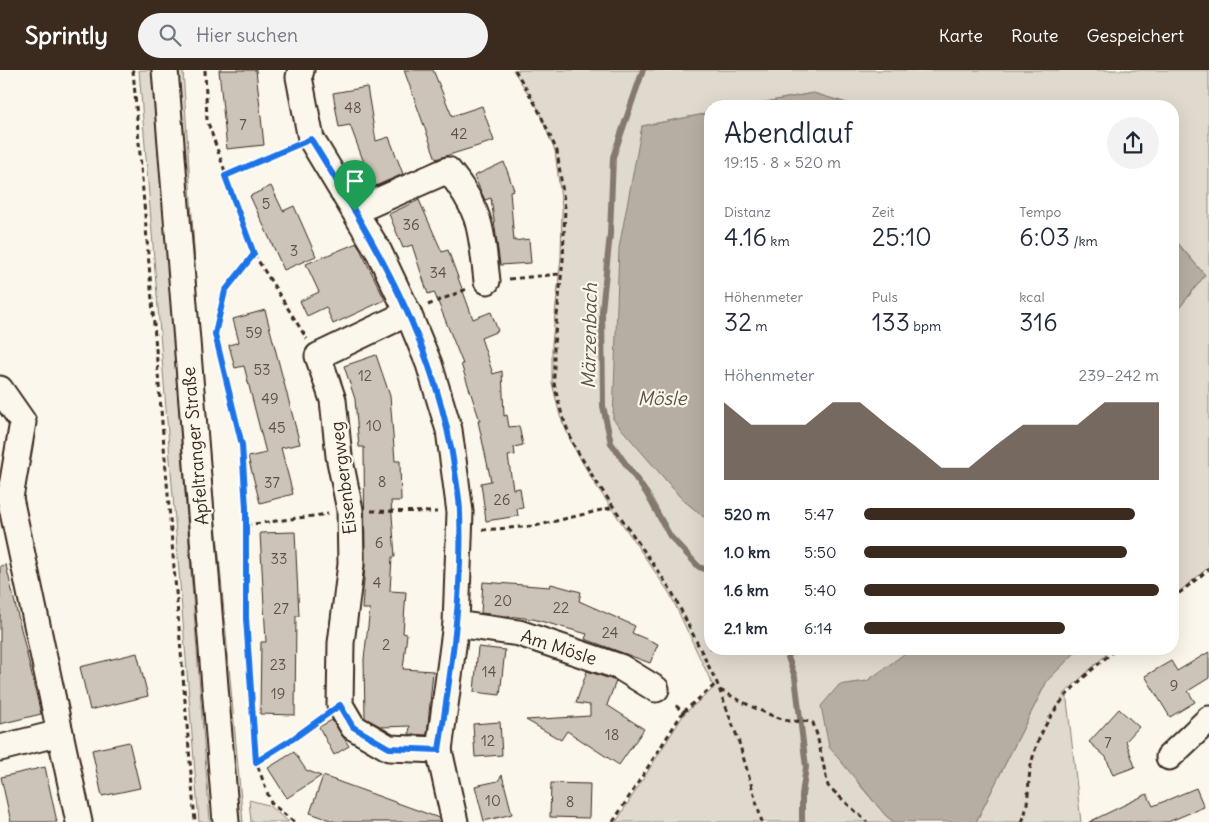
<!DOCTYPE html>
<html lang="de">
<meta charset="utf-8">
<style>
body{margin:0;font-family:Delius,sans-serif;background:#f2f2f3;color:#1f2937;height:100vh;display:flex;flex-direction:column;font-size:19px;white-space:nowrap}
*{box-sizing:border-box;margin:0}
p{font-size:16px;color:#747a83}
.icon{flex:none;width:28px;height:28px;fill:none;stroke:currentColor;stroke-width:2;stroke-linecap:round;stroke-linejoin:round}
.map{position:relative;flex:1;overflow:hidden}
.sheet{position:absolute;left:704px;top:30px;width:475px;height:555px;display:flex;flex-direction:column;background:#fff;border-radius:20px;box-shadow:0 5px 20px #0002}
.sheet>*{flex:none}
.pin{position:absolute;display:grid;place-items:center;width:42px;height:42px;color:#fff;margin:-51px -21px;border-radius:50% 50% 50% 0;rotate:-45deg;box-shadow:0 0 5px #0007}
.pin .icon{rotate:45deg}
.round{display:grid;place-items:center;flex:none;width:52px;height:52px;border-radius:26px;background:#f2f2f3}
.headline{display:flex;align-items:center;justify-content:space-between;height:85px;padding:0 20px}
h1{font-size:28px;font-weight:600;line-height:38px}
.stats{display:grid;grid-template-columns:repeat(3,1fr);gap:8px;height:85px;padding:5px 20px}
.stats div{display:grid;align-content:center}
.stats b{font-size:25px;font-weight:600}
.stats small{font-size:14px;font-weight:400}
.stats p{font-size:14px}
.chart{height:140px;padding:10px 20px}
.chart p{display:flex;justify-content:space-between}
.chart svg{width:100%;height:90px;margin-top:5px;fill:#3b2a1e;opacity:.7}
ul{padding:0 20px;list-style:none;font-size:16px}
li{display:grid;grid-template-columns:80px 60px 1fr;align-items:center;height:38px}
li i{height:12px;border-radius:6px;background:#3b2a1e}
header{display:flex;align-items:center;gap:30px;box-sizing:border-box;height:70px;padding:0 25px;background:#3b2a1e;color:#fff}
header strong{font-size:24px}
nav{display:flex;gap:28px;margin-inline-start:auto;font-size:18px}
.search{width:350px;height:45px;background:#f2f2f3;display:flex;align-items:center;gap:12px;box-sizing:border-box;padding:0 18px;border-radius:28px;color:#747a83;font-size:19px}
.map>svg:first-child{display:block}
</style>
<header>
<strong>Sprintly</strong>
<div class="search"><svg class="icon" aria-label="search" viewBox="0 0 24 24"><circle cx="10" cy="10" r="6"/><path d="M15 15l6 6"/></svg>Hier suchen</div>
<nav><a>Karte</a><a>Route</a><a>Gespeichert</a></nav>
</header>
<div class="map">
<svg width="1209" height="752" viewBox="0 0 1209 752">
<rect width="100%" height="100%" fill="#fbf7ec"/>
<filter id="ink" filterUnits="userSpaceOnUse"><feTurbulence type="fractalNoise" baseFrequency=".02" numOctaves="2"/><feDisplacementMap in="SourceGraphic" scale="10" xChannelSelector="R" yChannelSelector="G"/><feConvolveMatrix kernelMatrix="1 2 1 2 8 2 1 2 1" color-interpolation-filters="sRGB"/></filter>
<g filter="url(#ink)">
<!-- green -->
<g fill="#dfd9ce" stroke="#8d8276">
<polygon points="139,0 153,0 210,752 199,752"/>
<polygon points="174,0 183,0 200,276 243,752 235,752"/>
<polygon points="513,0 1209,0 1209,497 1173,527 1173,246 1205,205 1173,167 1172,36 857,36 813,23 745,36 710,36 710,43 642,56 613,348 682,429 710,452 710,579 912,580 867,611 839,615 858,713 886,746 894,752 616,752 684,644 714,618 670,524 593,411 572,374 560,346 552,313 552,273 561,187 562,138 555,81 537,37"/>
<polygon points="1079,579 1112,579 1063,625 1067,630 1081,752 976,752 1047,611"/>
<polygon points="249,730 268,735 289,752 251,752"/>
</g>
<!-- water -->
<g fill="#b6aea2" stroke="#85796d">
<polygon points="813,23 857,36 745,36"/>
<polygon points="710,43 710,452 682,429 613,349 619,178 642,56"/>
<polygon points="1172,167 1205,205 1173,246 1172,246"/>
<polygon points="911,579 1079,579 1047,611 976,752 894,752 886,746 829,677 821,636 839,615 867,611"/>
</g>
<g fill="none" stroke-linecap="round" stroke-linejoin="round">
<!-- stream -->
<g stroke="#85796d" stroke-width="6">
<polyline points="643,0 613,87 610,164 602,241 603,336 611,373 647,424 670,466 699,497 710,501"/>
<polyline points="785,579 795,607 806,697 802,725 802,752"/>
</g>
</g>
<!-- building -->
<g fill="#ccc4b9" stroke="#3b2a1e">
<polygon points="219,0 256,0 264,75 227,79"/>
<polygon points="404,0 433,0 452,46 482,36 494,71 436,89"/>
<polygon points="367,17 376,71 389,67 403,104 373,117 350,55 339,57 333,23"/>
<polygon points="504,92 514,120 510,121 514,171 529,169 531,193 500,195 491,128 485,130 474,106"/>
<polygon points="271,116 283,141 294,136 316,186 284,200 250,126"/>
<polygon points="419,130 442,182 448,180 473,249 491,242 498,261 481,268 493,304 502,301 504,346 507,345 509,357 519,356 523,375 514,377 515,385 508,386 513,419 520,418 523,438 517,439 518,446 486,451 481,413 491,411 478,351 480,351 461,294 463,294 434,222 428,224 412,175 403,178 389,144"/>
<polygon points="357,173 385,230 333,254 326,237 307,246 300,231 319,222 306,194"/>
<polygon points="265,240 300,374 281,378 293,424 260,433 248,387 266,383 244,296 235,298 229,275 239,272 233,249"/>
<polygon points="376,285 390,326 395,391 400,391 401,431 391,431 395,487 392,487 390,521 406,522 403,563 407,564 403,599 433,601 427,665 409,664 410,656 382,657 365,648 364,589 370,539 362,539 365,494 364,377 359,377 355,329 344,296"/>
<polygon points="295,462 299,546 296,546 295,645 260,644 261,572 266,572 260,463"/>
<polygon points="6,495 41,644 0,654 0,496"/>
<polygon points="483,512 550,517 551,514 581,522 579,531 635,556 632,563 658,574 650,593 585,569 587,564 533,549 481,543"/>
<polygon points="478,577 505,580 500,625 474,622"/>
<polygon points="1209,582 1209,608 1188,621 1195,632 1170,647 1145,606 1171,591 1177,601"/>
<polygon points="137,583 148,626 90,640 80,597"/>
<polygon points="587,601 616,611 607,635 644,659 619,695 567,661 561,670 526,650 590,646 590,635 576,633"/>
<polygon points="1119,639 1139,657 1126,671 1135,697 1113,705 1106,687 1089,672"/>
<polygon points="332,650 349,676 334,685 319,657"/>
<polygon points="500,652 502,685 475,687 473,654"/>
<polygon points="129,672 140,718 102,726 92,680"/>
<polygon points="294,682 306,700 321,706 287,728 268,698"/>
<polygon points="45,697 57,752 11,752 1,707"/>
<polygon points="502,705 512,744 484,751 475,716 498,711"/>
<polygon points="323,706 439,748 440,752 336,752 310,743"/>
<polygon points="551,713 590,714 589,748 550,747"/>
<polygon points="1196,718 1204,737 1168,752 1089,752 1147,724 1153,736"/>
</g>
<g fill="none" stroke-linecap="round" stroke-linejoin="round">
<defs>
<g id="minor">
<polyline points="165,0 226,752"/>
<polyline points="301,0 299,7 311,69 379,182 408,243 429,294 449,360 460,442 456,554 439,680 455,752"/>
<path d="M355,141L448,100C482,141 481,160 487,211"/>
<polyline points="408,243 318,286 333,330 339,386 350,440 351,494 341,573 340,635 353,657 389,678 439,680"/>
<polyline points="0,319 23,352 10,428 79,752"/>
<polyline points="456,554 519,563 620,597 656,619"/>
<polyline points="0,678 60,663"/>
<polyline points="1169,687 1209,649"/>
</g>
</defs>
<!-- minor casing -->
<use href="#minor" stroke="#3b2a1e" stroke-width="29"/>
<!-- path -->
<g stroke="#3b2a1e" stroke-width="3" stroke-dasharray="5 4" stroke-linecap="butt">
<polyline points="133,0 195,752"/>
<polyline points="205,0 207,50 254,184 225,221 215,264 242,375 246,438 246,548 256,691 271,733 294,752"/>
<polyline points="515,0 537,37 557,81 565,138 563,190 554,274 554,313 562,345 573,374 595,410 671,520 717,613 738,669 762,752"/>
<polyline points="225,106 292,77"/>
<polyline points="254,184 307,269"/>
<polyline points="509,209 560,204"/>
<polyline points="428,235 467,219"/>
<polyline points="371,441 437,442"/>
<polyline points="246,455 328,444"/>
<polyline points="482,460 535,456 614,437"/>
<polyline points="1172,529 1209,499"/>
<path d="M720,620C741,631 762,643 785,650C794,653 803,649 813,653L817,665L828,716L867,752"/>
<polyline points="683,642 717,613"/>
<polyline points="256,691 323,647"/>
<polyline points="613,752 683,642 673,633"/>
<path d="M1022,752C1030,734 1027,714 1031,695C1043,641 1076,613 1116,579"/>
</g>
<!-- minor -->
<use href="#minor" stroke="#fbf7ec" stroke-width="25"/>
</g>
</g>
<g fill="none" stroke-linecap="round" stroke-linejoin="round" filter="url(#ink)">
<defs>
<path id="route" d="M311,69C376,174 438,278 455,402C457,416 460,430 460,443C463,522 451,602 439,680L389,678L353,657L340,635L294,668L256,692L246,548V438L242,375L215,264L225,221L254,184L225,106Z"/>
</defs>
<!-- route casing -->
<use href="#route" stroke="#fff" stroke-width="10"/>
<!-- route -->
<use href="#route" stroke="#1a73e8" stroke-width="6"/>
</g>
<g text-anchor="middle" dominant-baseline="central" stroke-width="4.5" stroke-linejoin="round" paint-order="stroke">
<!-- number labels -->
<g font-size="15" fill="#5f5045">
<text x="353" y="37">48</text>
<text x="243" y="54">7</text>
<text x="459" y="63">42</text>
<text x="266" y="133">5</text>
<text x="411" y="154">36</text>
<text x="294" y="180">3</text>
<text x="438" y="202">34</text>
<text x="254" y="262">59</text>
<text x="262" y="299">53</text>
<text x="365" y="305">12</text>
<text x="270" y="328">49</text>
<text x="374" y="355">10</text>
<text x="277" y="357">45</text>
<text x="382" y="411">8</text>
<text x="272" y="412">37</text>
<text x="502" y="429">26</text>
<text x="379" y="472">6</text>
<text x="279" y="488">33</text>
<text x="377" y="512">4</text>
<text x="503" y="530">20</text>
<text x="561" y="537">22</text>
<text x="281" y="538">27</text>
<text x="610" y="562">24</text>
<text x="386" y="574">2</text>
<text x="278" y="594">23</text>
<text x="489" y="601">14</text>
<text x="1174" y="615">9</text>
<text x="278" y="623">19</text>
<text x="612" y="664">18</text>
<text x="488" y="670">12</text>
<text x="1108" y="672">7</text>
<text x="493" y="730">10</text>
<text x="570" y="731">8</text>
</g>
<!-- street labels -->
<g font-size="18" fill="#3b2a1e" stroke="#fbf7ec">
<text transform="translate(195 376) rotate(-95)">Apfeltranger Straße</text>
<text transform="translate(343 408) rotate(-97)">Eisenbergweg</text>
<text transform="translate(559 577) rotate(18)">Am Mösle</text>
</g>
<!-- water labels -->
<g font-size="19" font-style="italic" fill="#605246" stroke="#fbf7ec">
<text transform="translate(589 266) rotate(-89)">Märzenbach</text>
<text x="662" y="328">Mösle</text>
</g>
</g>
</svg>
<div class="pin" style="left:355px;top:141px;background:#1e9e55"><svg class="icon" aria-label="arrive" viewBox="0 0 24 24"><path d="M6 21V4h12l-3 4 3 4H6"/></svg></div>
<section class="sheet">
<div class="headline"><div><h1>Abendlauf</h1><p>19:15 · 8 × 520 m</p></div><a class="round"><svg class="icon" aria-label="share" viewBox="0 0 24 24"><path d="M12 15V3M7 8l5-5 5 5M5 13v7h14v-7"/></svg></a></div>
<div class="stats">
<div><p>Distanz</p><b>4.16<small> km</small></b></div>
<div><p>Zeit</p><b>25:10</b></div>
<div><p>Tempo</p><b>6:03<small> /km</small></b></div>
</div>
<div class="stats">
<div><p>Höhenmeter</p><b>32<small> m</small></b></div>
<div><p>Puls</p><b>133<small> bpm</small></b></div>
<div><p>kcal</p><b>316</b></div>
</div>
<div class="chart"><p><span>Höhenmeter</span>239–242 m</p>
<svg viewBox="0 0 160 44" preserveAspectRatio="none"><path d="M0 44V6L10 17L20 17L30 17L40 6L50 6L60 17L70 27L80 38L90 38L100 27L110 17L120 17L130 17L140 6L150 6L160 6V44z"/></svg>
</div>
<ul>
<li><b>520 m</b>5:47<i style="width:92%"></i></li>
<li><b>1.0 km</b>5:50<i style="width:89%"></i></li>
<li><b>1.6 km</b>5:40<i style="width:100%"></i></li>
<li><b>2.1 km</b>6:14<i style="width:68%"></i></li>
</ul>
</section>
</div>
